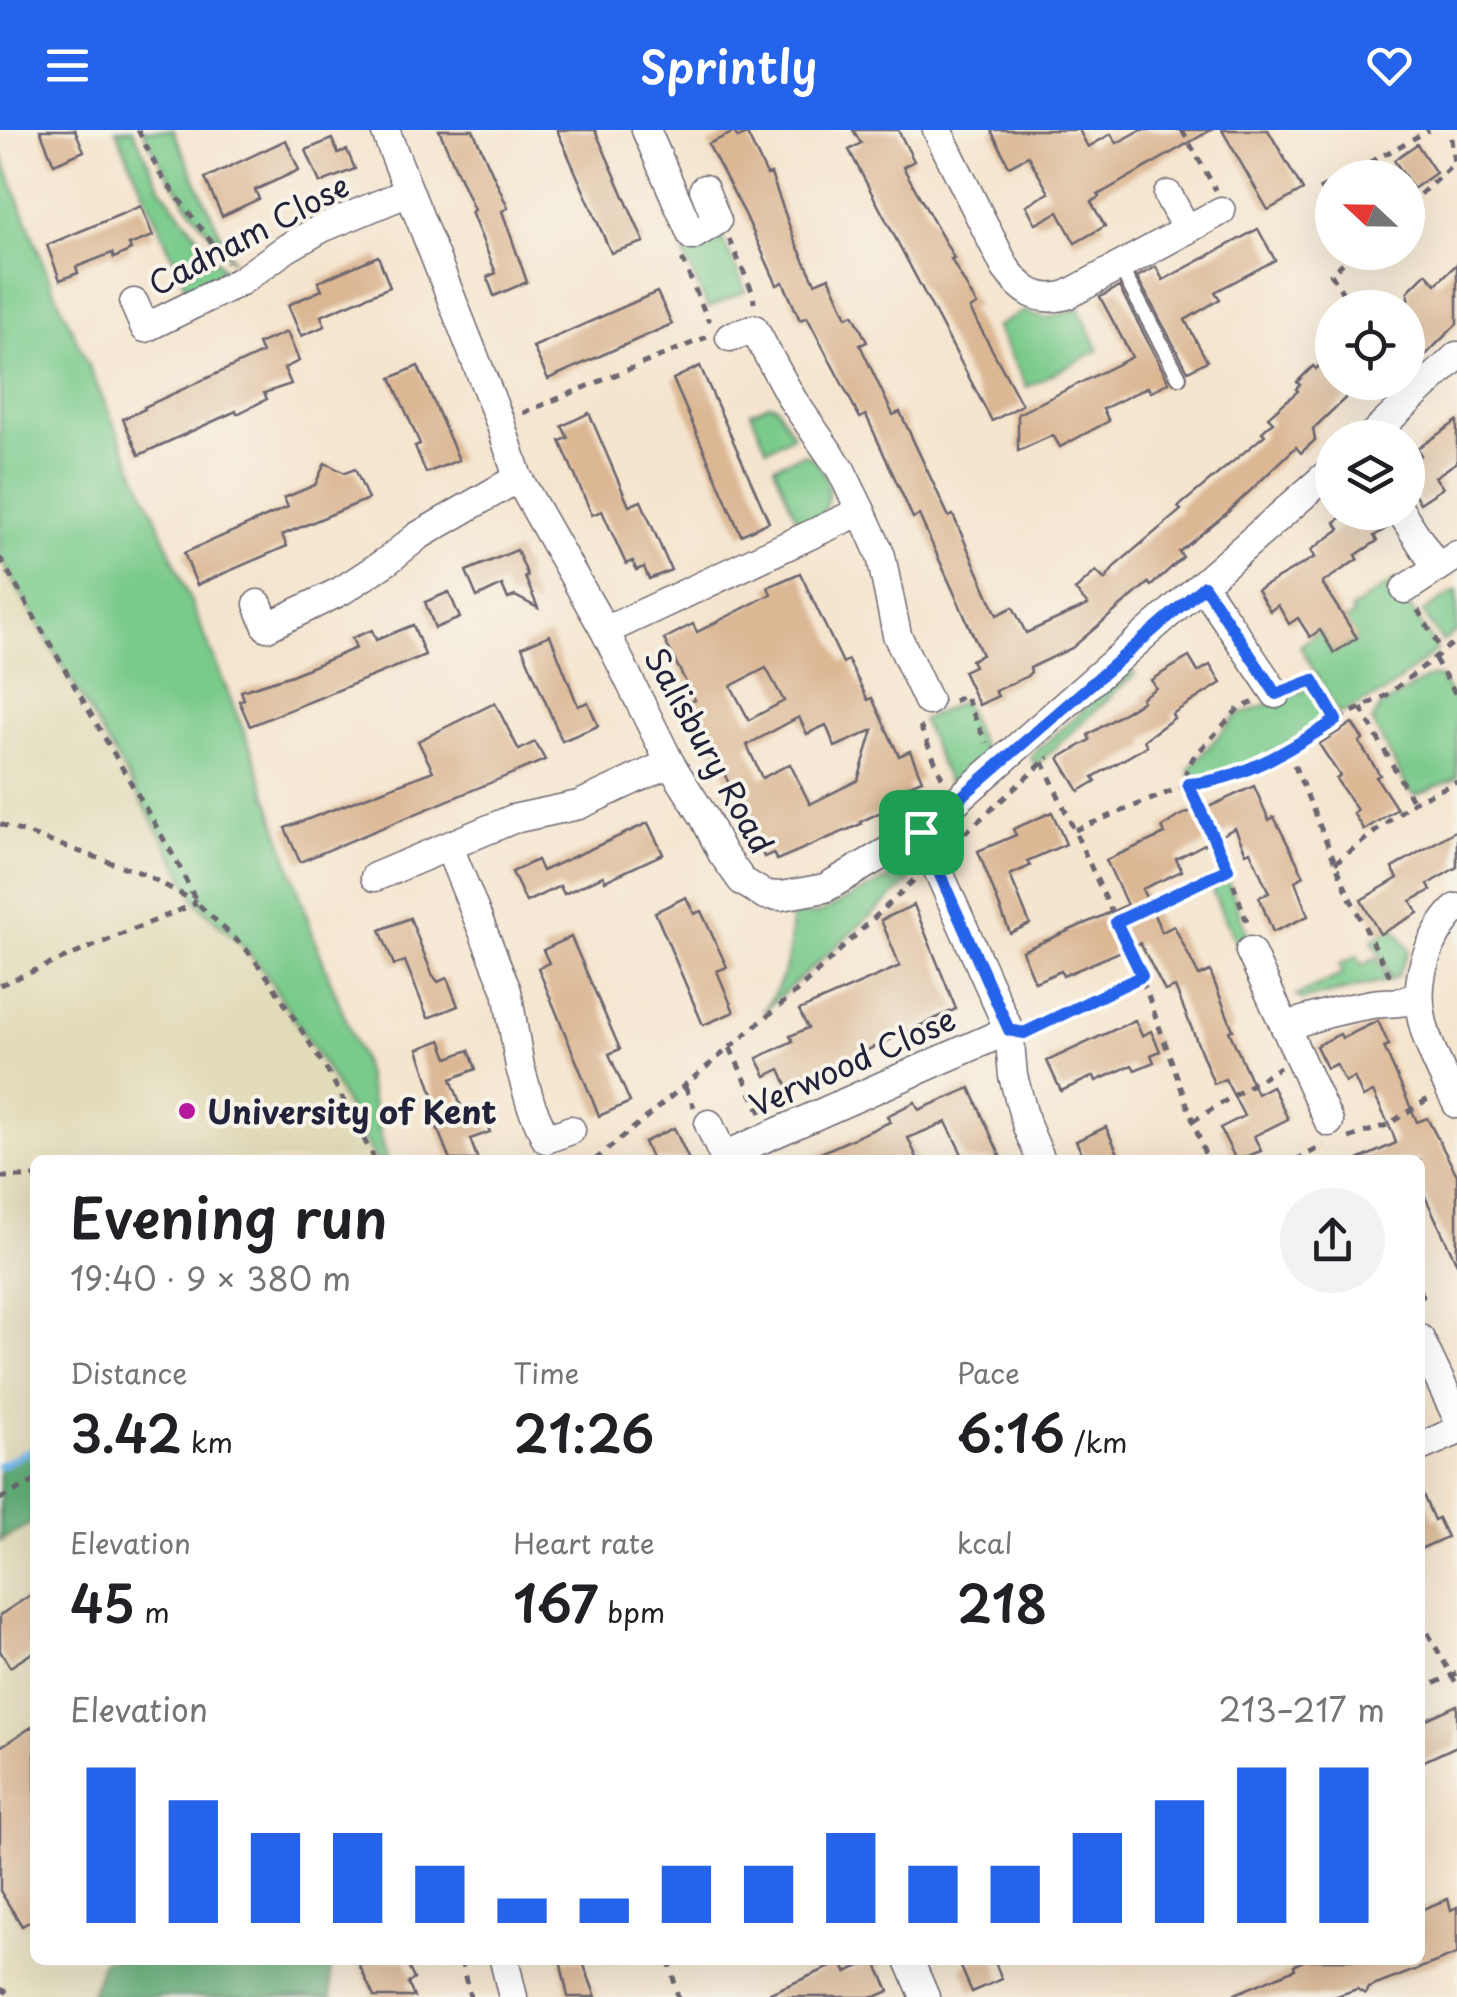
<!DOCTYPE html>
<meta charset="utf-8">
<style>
body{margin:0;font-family:"Playpen Sans",sans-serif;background:#f2f2f2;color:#202124;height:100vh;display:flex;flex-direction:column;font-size:38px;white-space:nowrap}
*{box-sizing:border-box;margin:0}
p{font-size:32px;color:#757577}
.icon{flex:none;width:55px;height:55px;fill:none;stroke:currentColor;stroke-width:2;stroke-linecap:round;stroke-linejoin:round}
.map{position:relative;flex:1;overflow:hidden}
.drawer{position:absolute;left:30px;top:1025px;width:1395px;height:810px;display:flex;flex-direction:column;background:#fff;border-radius:15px;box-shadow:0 10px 40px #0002}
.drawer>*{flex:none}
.needle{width:65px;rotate:292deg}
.buttons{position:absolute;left:1315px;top:30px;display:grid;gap:20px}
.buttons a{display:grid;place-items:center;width:110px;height:110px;border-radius:50%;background:#fff;box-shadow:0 10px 40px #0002;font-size:50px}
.pin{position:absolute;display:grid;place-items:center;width:85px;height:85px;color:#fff;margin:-42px;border-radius:20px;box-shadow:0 5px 15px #0006}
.round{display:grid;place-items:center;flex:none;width:105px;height:105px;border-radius:52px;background:#f2f2f2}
.summary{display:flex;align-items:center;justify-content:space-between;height:170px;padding:0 40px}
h1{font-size:55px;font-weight:600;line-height:75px}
.figures{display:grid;grid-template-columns:repeat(3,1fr);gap:15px;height:170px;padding:10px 40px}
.figures div{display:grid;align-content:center}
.figures b{font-size:50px;font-weight:600}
.figures small{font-size:28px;font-weight:400}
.figures p{font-size:28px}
.chart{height:280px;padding:20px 40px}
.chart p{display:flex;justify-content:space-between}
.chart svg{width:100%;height:180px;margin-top:10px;stroke:#2563eb;stroke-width:6}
header{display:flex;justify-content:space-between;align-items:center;height:130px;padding:0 40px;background:#2563eb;color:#fff;font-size:45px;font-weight:600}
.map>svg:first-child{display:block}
</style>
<header><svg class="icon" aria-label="menu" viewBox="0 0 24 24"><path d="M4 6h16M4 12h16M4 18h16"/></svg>Sprintly<svg class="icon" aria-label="heart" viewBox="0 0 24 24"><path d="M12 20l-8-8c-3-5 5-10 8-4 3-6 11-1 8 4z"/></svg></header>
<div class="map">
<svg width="1457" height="1867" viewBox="0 0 1457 1867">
<rect width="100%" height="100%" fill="#f7f3e8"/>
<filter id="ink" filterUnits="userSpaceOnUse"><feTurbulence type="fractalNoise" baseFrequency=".01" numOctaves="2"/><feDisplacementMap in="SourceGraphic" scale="20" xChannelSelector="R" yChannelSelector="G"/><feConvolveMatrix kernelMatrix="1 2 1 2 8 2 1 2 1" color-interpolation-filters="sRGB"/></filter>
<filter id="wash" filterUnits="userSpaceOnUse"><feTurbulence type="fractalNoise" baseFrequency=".0048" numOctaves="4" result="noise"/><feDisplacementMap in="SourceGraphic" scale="40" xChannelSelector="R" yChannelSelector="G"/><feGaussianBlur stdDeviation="2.25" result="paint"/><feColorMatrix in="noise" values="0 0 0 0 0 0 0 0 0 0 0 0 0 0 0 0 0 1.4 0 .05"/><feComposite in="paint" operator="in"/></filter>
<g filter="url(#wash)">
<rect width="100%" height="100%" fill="#f5e5cf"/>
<!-- built -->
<polygon fill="#e2dcba" points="0,21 49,148 161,399 255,629 315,811 362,931 387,1030 35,1030 35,1830 329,1830 332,1867 0,1867"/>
<!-- green -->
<g fill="#79ca8b" stroke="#4e7663" stroke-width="2.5">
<polygon points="116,0 133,0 161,58 223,139 188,162"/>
<path d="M143,0H173L233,132C198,90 167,50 143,0Z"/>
<polygon points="0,21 49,148 161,399 255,629 315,811 362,931 387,1030 375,1030 330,945 269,849 246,819 197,773 177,732 0,428"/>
<polygon points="722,108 746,161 708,178 684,125"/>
<polygon points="1079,179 1099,220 1027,257 996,197 1024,181 1047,188"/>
<polygon points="769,274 776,276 793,305 767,319 751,282"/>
<path d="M803,324C823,329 834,359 825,378C820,388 809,393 801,399L774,336Z"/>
<polygon points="1394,451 1437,520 1384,563 1339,584 1300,516 1320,500 1334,522 1356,509 1345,490 1354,485 1351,479"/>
<polygon points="1457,460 1457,501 1442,512 1423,482"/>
<polygon points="1131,538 1135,544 1036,635 1030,627"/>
<polygon points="1429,547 1439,547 1457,573 1457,648 1416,665 1409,661 1372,591 1380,577"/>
<path d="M1311,558L1331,588C1294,611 1235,649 1191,649L1190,638L1236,586Z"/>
<polygon points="963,571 985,624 949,654 922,590"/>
<polygon points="1226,744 1250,813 1238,818 1208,752"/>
<path d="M894,746L911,750L762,882C786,850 792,825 791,786L817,784Z"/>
<polygon points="1394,797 1409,820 1397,847 1392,850 1372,810"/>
<polygon points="1357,826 1363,835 1376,828 1389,851 1303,870 1296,866 1343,844 1339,835"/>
</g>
<!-- forest -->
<g fill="#62ae77" stroke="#426859" stroke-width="2.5">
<polygon points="35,1319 35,1391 0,1411 0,1333"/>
<polygon points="103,1830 329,1830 332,1867 90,1867"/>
</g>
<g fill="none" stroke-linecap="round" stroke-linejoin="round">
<!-- stream -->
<polyline stroke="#78baed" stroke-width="8" points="0,1336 35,1318"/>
</g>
<g id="blocks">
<!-- building -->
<g fill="#dbb794" fill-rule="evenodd">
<polygon points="40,0 75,0 84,21 54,34"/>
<polygon points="439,0 473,0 508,78 502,81 527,152 494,166 487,147 496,143 471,82 474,80"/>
<polygon points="557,0 595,0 644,112 611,123"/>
<polygon points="853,0 898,0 914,31 903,37 954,128 951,129 977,175 970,179 1022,275 992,291 849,20 861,13"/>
<polygon points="991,0 1079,0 1088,17 1111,4 1117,13 1141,0 1211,0 1098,65 1099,67 1091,72 1105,96 1075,113 1058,82 1036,94 1026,75 1049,63 1028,26 1009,36"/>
<polygon points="1222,0 1268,0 1303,60 1268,80"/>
<polygon points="734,2 738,8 747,4 767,45 771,44 794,109 815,153 829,147 847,187 853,184 867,212 860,215 893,285 900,282 949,387 953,385 997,485 1013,477 1026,503 1088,475 1075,460 1096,441 1105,450 1115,436 1181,380 1178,377 1265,305 1262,302 1273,292 1268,287 1298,261 1296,259 1300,255 1297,252 1313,236 1316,239 1332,223 1332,252 1362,252 1313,299 1315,310 1301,323 1296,317 1227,383 1179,422 1183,427 1151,456 1148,453 1072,518 1030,538 1031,542 1026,547 995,561 998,566 979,575 963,541 974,536 971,530 982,525 919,385 913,388 866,285 860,288 807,187 800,190 783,152 777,155 745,84 708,14"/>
<polygon points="332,9 338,23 347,20 355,39 320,53 306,20"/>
<polygon points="286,10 299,40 255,60 259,69 222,86 205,48"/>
<polygon points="1417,14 1436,43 1413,59 1394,30"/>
<polygon points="141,76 153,106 129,115 131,120 114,128 112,123 76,137 78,143 60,150 47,115"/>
<polygon points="1258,99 1275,130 1215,162 1220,169 1185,190 1207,231 1188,241 1137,147 1156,137 1163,150"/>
<polygon points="378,126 390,157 321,186 325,196 301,206 288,175 322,160 318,152"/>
<polygon points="1457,134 1457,194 1408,242 1408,161 1426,143 1436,154"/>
<polygon points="1119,157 1169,252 1151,262 1148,257 1103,279 1109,291 1060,317 1053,305 1018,321 1018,284 1132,227 1100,167"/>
<polygon points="657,162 672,194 548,249 533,217"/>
<polygon points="287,202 299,231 284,238 291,254 264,263 267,269 237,284 236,281 139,325 123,289 145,279 144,277 262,223 258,214"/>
<polygon points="418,236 459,330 426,343 415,316 420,314 391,248"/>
<polygon points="700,236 769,392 741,405 673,249"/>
<polygon points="589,283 629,376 641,371 671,440 649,449 644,437 636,440 633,431 626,434 602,381 592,385 560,311 568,308 562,296"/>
<polygon points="1457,291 1457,332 1435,347 1443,358 1420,373 1408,353 1408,334 1421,325 1417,319"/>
<polygon points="325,333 345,343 355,339 368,369 282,405 287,416 197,455 184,423 288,377 284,368 315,355"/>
<polygon points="1350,382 1384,382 1390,396 1374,406 1377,411 1356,425 1358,429 1322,453 1357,508 1334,523 1320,500 1310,507 1298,488 1289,494 1278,475 1270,481 1257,460 1315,427 1311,420 1340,399 1335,392"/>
<polygon points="517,420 528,446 525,447 538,478 515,466 508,469 502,455 477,467 466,441"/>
<path d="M800,443L843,533L848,530L868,570L872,568L899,626L910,621L922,650L907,656L910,665L884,677L885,680L860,692L861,694L777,730L773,723L764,727L690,572L695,570L664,509L693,494L697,502L771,464L768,457ZM766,538L784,571L749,590L731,556ZM799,587L807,604L826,595L835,617L873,600L858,650L810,674L790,634L762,648L747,615Z"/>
<polygon points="449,462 460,488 435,498 425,472"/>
<polygon points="413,495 425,525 250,596 239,571 244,569 241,561 292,545 356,518 352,508 372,500 376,510"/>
<polygon points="550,505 578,576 588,572 598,596 562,611 522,517"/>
<polygon points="1189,527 1198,542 1210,535 1221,553 1172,584 1174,588 1144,610 1147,616 1093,647 1096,651 1079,661 1059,628 1090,610 1088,605 1143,571 1141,568 1156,558 1151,550"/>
<polygon points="495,573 519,620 535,612 545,630 300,732 285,698 433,641 418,611"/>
<polygon points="1352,593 1363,609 1359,612 1380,645 1376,647 1397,679 1364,700 1353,683 1357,680 1336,649 1340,646 1319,614"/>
<polygon points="1254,656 1269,690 1274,687 1304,746 1295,751 1308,786 1273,802 1259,767 1269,763 1250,721 1246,723 1235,698 1176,729 1182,741 1142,759 1162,802 1174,796 1199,846 1210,841 1233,900 1229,901 1257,964 1272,956 1288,989 1254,1006 1261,1021 1236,1030 1220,998 1244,986 1225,949 1214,954 1175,857 1165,861 1140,813 1063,846 1061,841 1035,852 1022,821 1127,775 1106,730 1165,704 1162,697 1179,686 1196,679 1198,682"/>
<polygon points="1052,682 1066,714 1027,731 1030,736 1010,745 1030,794 1010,803 978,721 1016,705 1013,699"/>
<polygon points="648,693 663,724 605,751 603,746 564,764 560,756 526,772 512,742 537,730 542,741"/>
<polygon points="1457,700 1457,737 1428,754 1431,760 1411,771 1418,783 1380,804 1361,770 1398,748 1392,738"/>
<polygon points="686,767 694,784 701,781 727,837 717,841 734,882 703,895 655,782"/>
<polygon points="914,775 956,879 788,957 780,939 766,946 757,928 793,911 790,906 808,898 799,880 900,836 881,790"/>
<polygon points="410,788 432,844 438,852 447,848 458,876 428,888 405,831 394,835 380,800"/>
<polygon points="571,807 620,919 609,924 630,972 599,986 538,838 549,833 543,820"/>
<polygon points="1135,890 1142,906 1151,901 1160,921 1151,925 1154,932 1135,940 1132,935 1096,951 1094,946 1061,961 1047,931"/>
<polygon points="1378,891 1389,915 1384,917 1417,992 1427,988 1457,1045 1457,1134 1420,1056 1420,1030 1358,1030 1396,1013 1393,1004 1373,962 1363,967 1354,947 1345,952 1336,934 1327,938 1316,916 1340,904 1342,908"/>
<polygon points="441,910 448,928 469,920 476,939 451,949 466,989 482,983 490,1002 470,1009 478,1030 450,1030 431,982 438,980 418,919"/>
<polygon points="970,958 1002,1030 965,1030 946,992 908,1008 918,1030 805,1030 890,992 887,986 915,972 919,980"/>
<polygon points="1106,997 1121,1030 1085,1030 1076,1011"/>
<polygon points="674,998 689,1030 652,1030 644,1012"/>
<polygon points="1420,1358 1434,1390 1438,1388 1447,1407 1420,1419"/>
<polygon points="35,1462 35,1521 10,1537 0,1521 0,1485"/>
<polygon points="1457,1575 1457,1616 1420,1633 1420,1592"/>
<polygon points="35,1595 35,1788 22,1796 0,1761 0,1617"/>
<polygon points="1448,1769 1451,1780 1457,1777 1457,1824 1368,1858 1365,1864 1357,1859 1334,1867 1228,1867 1295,1839 1294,1835 1306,1830 1420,1830 1420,1780"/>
<polygon points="357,1830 405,1830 414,1849 408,1853 414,1867 374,1867"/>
<polygon points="560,1830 582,1830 596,1867 568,1867"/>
<polygon points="875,1830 889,1861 875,1867 761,1867 842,1832 846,1842"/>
<polygon points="976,1830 994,1830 1002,1849 972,1862 961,1837"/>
</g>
</g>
</g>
<g filter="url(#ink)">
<use href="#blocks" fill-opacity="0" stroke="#6c666f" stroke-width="2.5"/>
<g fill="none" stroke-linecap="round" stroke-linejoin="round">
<defs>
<polyline id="service" points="1120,137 1179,247"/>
<g id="minor">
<polyline points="385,0 500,292 518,348 605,501 670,633 704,687 722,723 742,751 765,765 781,766 825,758 921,702 1332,340"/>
<polyline points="646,0 692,106 717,91 704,59"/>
<path d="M937,0L1005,137C1022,161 1038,173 1067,165L1221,81"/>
<polyline points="1168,65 1187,100"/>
<polyline points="134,173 145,198 241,151 287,118 322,98 409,62"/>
<polyline points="730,207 754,199 792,269 841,340 861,381 881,426 897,505 928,571"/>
<polyline points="1369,308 1457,226"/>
<polyline points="1401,382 1437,438"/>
<polyline points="1203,456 1276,564"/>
<polyline points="1405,459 1457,425"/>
<polyline points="258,474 267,497 341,461 387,431 418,406 518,348"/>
<polyline points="605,501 861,381"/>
<polyline points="921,702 1009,900 1013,946 1027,997 1041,1030"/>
<polyline points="449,717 507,861 520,937 531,975 546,1009 571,1000"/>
<polyline points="375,747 513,689 579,675 670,633"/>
<path d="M1457,778C1445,788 1437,802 1430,817C1404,876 1431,920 1457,974"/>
<polyline points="1250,821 1329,992"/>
<path d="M1285,897C1314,886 1342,879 1372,874C1392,871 1399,876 1418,865"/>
<polyline points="709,994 725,1030"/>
<polyline points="724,1026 1009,900"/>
<polyline points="1420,1209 1457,1287"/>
<polyline points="1420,1317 1457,1301"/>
<polyline points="504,1830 513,1867"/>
<polyline points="909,1830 925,1867"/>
</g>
</defs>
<!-- service casing -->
<use href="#service" stroke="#6c666f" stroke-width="18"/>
<!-- minor casing -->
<use href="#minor" stroke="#6c666f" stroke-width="31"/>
<!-- path -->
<g stroke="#6c666f" stroke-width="5" stroke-dasharray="8 8" stroke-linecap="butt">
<polyline points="138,0 160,44 227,133"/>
<polyline points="1182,0 1216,60"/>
<polyline points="1342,48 1429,0"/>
<polyline points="1319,60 1332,53"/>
<polyline points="1408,75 1454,34 1450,0"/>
<polyline points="729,109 753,163 754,173"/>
<polyline points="682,129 709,192"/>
<polyline points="1352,178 1331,144 1355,122"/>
<polyline points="523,283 707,207"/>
<polyline points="0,428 177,732 197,773 246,819 269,849 330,945 375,1030"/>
<polyline points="1418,480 1442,521"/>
<polyline points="1435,529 1457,566"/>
<polyline points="1298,556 1313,550 1336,590"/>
<polyline points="954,571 965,565 986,613"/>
<polyline points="1361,578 1413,672"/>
<polyline points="920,596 943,650"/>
<polyline points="1288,620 1350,768 1392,850"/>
<polyline points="1043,632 1141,846 1207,1030"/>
<polyline points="0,694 144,744 196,772"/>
<polyline points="1075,700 1189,654 1211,653 1288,620 1336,590 1387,565 1457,510"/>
<polyline points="953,714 1049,627"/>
<polyline points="1335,733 1413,672 1457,652"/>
<polyline points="1228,739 1249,798"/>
<polyline points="1116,791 1228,739 1186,642 1193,628 1239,578 1255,572"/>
<polyline points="0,855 197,773"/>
<polyline points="1032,899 1141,846"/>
<polyline points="730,918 761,983"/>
<polyline points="685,957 694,977"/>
<polyline points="1193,991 1280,937"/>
<polyline points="1349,1008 1387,995 1428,969"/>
<polyline points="595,1030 795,863 916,748"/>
<polyline points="1295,1030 1324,1016"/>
<polyline points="0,1047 35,1047"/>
<polyline points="1420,1161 1423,1166 1420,1167"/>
<polyline points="0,1369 35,1351"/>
<polyline points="1420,1489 1457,1555"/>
<polyline points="1420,1560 1457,1543"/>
<polyline points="461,1830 470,1867"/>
<polyline points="669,1830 678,1867"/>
<polyline points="0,1859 12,1864"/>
</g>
<!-- service -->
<use href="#service" stroke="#fff" stroke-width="14"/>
<!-- minor -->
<use href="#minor" stroke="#fff" stroke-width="28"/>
</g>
</g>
<g fill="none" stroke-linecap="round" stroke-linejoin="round" filter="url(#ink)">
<defs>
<path id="route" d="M1204,456L1276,564L1313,550L1336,590C1292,618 1241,651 1188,654L1228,739L1116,792L1142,846L1024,903L1009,900L921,702Z"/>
</defs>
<!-- route casing -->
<use href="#route" stroke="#fff" stroke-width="20"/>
<!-- route -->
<use href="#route" stroke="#2563eb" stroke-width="12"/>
</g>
<!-- markers -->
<circle fill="#b5179e" stroke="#f7f3e8" stroke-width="4" cx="187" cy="981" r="10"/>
<g text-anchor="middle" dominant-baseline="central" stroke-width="8" stroke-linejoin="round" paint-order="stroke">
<!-- street labels -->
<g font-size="32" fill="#22223b" stroke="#f7f3e8">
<text transform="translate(248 104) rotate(-28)">Cadnam Close</text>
<text transform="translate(710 620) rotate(61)">Salisbury Road</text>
<text transform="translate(852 931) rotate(-24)">Verwood Close</text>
</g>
<!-- poi labels -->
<g font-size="32" font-weight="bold" fill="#22223b" stroke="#f7f3e8" text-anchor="start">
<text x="207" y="981">University of Kent</text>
</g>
</g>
</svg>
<div class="buttons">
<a><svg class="needle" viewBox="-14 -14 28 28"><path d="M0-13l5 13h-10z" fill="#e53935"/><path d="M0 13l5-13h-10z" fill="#757577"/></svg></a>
<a><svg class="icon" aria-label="locate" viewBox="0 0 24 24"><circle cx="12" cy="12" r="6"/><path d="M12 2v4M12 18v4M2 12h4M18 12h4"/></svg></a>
<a><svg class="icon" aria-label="layers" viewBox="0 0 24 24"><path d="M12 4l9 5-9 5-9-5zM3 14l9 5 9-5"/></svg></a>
</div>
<div class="pin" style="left:921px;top:702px;background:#1e9e55"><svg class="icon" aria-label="arrive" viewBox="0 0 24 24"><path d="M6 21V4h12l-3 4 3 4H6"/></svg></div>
<section class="drawer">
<div class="summary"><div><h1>Evening run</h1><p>19:40 · 9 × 380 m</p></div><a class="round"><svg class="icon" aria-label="share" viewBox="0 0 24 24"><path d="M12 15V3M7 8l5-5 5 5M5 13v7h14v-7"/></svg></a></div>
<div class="figures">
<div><p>Distance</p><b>3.42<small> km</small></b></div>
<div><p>Time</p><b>21:26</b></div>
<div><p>Pace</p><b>6:16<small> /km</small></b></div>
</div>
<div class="figures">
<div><p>Elevation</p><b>45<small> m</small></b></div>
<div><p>Heart rate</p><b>167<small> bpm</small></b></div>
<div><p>kcal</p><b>218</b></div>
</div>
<div class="chart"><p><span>Elevation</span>213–217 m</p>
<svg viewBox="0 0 160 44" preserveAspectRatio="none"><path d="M5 44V6M15 44V14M25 44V22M35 44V22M45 44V30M55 44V38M65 44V38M75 44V30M85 44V30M95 44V22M105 44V30M115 44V30M125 44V22M135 44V14M145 44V6M155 44V6"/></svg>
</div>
</section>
</div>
